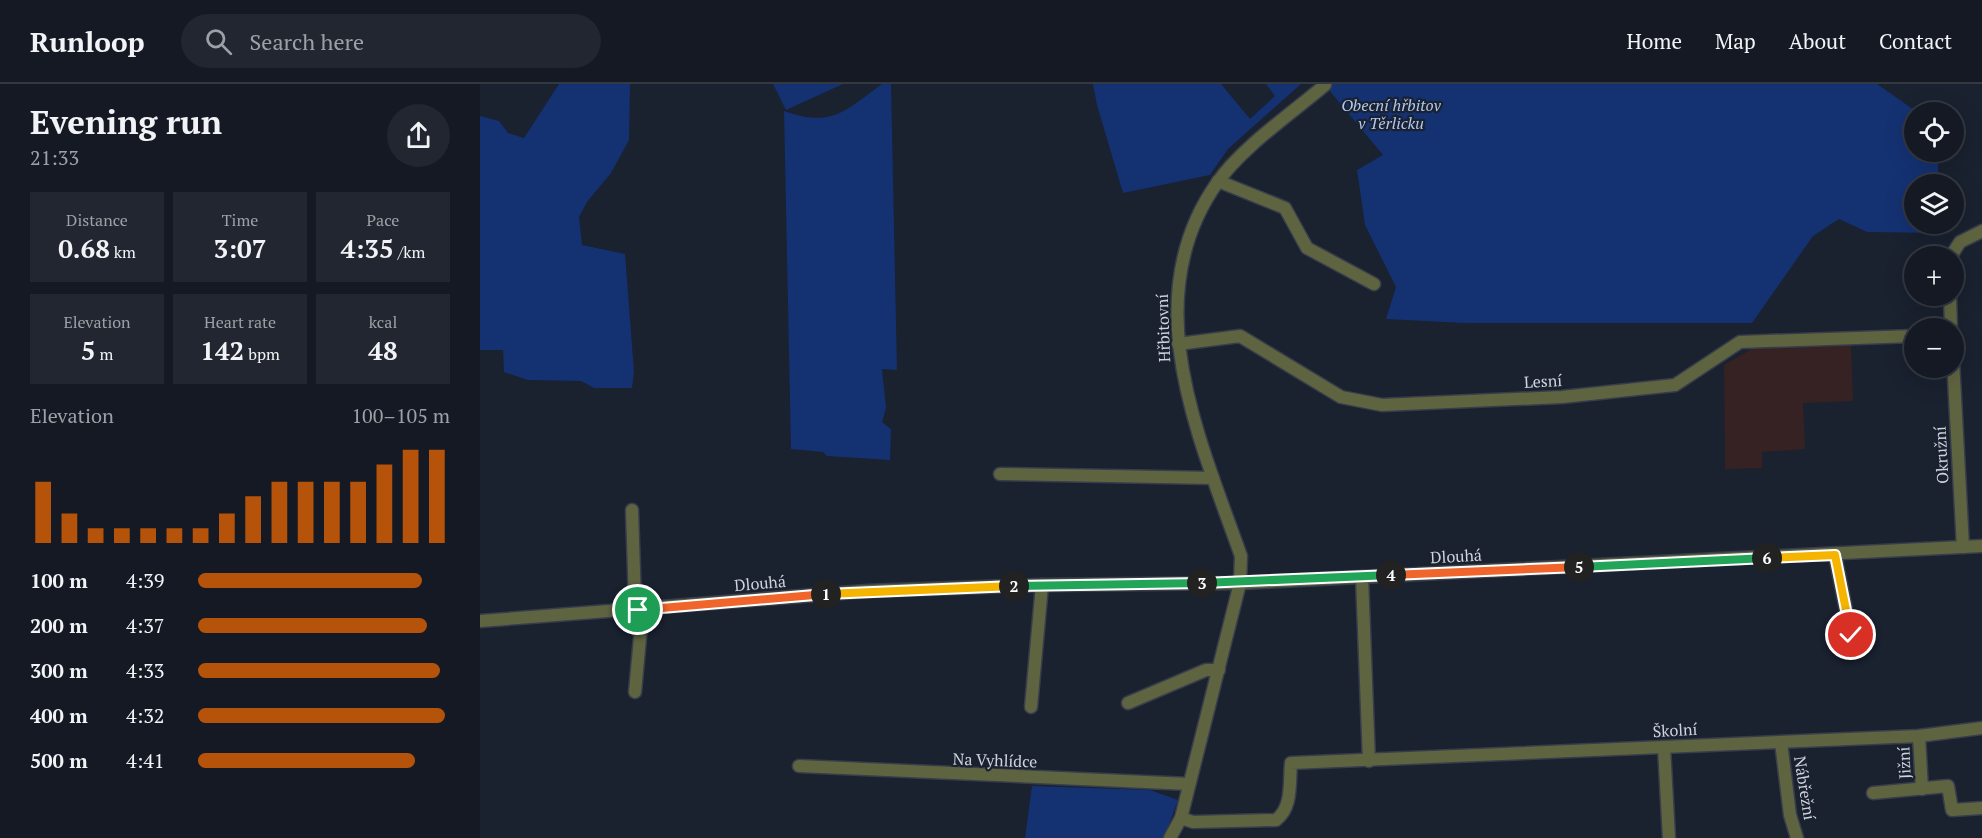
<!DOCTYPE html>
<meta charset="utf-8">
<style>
body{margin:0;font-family:"PT Serif",serif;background:#212630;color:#f1f3f6;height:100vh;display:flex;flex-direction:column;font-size:22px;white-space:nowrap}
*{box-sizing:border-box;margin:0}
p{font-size:20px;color:#9da0a6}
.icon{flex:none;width:33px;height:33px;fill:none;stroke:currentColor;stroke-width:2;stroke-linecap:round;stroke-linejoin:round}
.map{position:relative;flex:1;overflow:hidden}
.panel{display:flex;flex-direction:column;background:#141923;width:480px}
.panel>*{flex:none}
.controls{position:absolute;left:1424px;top:18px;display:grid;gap:12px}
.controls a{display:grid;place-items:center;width:60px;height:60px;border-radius:50%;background:#141923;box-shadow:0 6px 24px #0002,0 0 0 2px #333841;font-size:30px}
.pin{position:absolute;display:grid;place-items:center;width:51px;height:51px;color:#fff;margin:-26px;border:3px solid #fff;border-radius:50%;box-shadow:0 2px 6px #0007}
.km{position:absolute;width:30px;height:30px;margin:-15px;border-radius:50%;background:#222;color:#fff;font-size:16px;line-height:30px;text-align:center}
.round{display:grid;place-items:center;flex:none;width:63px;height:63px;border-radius:32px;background:#212630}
.overview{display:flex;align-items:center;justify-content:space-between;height:102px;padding:0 30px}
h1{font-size:33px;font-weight:700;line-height:45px}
.figures{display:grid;grid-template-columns:repeat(3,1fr);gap:9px;height:102px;padding:6px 30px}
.figures div{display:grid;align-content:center;border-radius:0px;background:#212630;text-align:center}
.figures b{font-size:26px;font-weight:700}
.figures small{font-size:16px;font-weight:400}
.figures p{font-size:16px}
.chart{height:168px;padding:12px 30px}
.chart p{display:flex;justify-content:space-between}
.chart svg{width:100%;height:108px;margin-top:6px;stroke:#b45309;stroke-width:6}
ul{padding:0 30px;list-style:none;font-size:20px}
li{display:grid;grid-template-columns:96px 72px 1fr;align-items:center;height:45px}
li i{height:15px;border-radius:8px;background:#b45309}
header{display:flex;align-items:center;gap:36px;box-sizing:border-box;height:84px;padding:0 30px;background:#141923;border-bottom:2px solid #333841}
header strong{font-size:28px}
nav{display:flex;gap:33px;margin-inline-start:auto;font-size:21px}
.search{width:420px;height:54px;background:#212630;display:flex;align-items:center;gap:15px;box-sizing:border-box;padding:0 21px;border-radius:33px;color:#9da0a6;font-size:22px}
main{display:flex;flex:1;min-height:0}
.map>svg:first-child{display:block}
</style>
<header>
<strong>Runloop</strong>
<div class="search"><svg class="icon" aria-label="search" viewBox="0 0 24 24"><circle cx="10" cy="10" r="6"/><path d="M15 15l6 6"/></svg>Search here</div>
<nav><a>Home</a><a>Map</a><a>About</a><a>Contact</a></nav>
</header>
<main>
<section class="panel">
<div class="overview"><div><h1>Evening run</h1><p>21:33</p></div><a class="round"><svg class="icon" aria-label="share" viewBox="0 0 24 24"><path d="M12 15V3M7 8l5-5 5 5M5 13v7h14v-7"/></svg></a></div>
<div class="figures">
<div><p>Distance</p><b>0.68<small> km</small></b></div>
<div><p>Time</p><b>3:07</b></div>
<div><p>Pace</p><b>4:35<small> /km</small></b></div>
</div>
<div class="figures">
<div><p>Elevation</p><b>5<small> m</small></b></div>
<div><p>Heart rate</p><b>142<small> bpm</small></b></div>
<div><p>kcal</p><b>48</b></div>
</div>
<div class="chart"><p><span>Elevation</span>100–105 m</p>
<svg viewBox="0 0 160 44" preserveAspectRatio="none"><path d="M5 44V19M15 44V32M25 44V38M35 44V38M45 44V38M55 44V38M65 44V38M75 44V32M85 44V25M95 44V19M105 44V19M115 44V19M125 44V19M135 44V12M145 44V6M155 44V6"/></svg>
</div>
<ul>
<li><b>100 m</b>4:39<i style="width:89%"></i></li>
<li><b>200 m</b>4:37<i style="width:91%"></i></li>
<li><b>300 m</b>4:33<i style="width:96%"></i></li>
<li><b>400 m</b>4:32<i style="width:98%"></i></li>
<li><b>500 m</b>4:41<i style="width:86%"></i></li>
</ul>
</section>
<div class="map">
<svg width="1502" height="754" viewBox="0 0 1502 754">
<rect width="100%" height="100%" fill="#1a212f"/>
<!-- industrial -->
<polygon fill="#362223" points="1371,260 1373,317 1323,319 1325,365 1282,368 1282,384 1245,385 1244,281 1277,262"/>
<!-- green -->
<g fill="#143172">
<polygon points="79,0 150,0 149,56 131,89 107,118 99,133 102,161 145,170 154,288 152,304 114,304 101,297 48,296 24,288 23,266 0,266 0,32 19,37 28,49 44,54"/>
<polygon points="293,0 363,0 306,26"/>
<path d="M402,0H411L417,286L402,285L406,324L402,338L411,345L410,376L347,372L343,368L311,365L304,27C352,44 365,27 402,0Z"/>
<polygon points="613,0 741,0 770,35 795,12 786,0 821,0 748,65 730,91 643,109 617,21"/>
<polygon points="844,0 1397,0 1437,28 1434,28 1434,68 1457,68 1459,100 1434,100 1434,140 1461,140 1461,149 1387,148 1359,135 1333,152 1272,239 985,239 906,235 916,203 885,141 877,86 903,71"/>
<polygon points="552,702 670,706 698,716 684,754 545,754"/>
</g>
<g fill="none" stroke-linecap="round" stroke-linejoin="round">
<defs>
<g id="street">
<polyline points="738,97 805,124 827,164 894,200"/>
<polyline points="1471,172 1480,158 1502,147"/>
<polyline points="1470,212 1471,244"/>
<polyline points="698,260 760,252 861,313 902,321 1082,313 1195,301 1260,258 1434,252"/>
<polyline points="1473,276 1483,463"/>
<polyline points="520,390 733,394"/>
<polyline points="152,426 155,519 162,532 155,608"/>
<polyline points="1355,471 1371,551"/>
<polyline points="882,493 889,677"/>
<polyline points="0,537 387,507 562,501 760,499 1502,462"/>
<polyline points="648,619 726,586 739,586"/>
<polyline points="551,623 562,501"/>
<polyline points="1439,652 1442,705"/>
<polyline points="1301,658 1310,731 1317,754"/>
<polyline points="1184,663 1189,754"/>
<polyline points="319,682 709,700"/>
<polyline points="1393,709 1468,702 1472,726 1502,724"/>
<path d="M701,734L713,738L796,736C813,723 809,699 811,679L1439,652L1502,644"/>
<path d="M690,754L701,734L760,499L761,472C719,353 655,215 737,99C761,64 812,29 845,1"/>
</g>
</defs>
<!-- street casing -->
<use href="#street" stroke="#373d4b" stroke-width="15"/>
<!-- street -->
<use href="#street" stroke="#5f6440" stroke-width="12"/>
</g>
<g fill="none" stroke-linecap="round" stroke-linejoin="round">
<defs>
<polyline id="split-1" points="158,526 346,510"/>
<polyline id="split-2" points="346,510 534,502"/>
<polyline id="split-3" points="534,502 722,499"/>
<polyline id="split-4" points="722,499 911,491"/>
<polyline id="split-5" points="911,491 1099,483"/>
<polyline id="split-6" points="1099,483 1287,474"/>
<polyline id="split-7" points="1287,474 1355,471 1371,551"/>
</defs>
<!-- split-1 casing -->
<use href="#split-1" stroke="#fff" stroke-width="12"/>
<!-- split-2 casing -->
<use href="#split-2" stroke="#fff" stroke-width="12"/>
<!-- split-3 casing -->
<use href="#split-3" stroke="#fff" stroke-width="12"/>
<!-- split-4 casing -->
<use href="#split-4" stroke="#fff" stroke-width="12"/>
<!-- split-5 casing -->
<use href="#split-5" stroke="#fff" stroke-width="12"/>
<!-- split-6 casing -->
<use href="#split-6" stroke="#fff" stroke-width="12"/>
<!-- split-7 casing -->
<use href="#split-7" stroke="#fff" stroke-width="12"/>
<!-- split-1 -->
<use href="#split-1" stroke="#f0652b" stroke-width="8"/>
<!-- split-2 -->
<use href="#split-2" stroke="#f5b400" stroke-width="8"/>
<!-- split-3 -->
<use href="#split-3" stroke="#22a559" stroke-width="8"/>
<!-- split-4 -->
<use href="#split-4" stroke="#22a559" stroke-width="8"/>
<!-- split-5 -->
<use href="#split-5" stroke="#f0652b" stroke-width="8"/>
<!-- split-6 -->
<use href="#split-6" stroke="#22a559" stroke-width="8"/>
<!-- split-7 -->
<use href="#split-7" stroke="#f5b400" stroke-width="8"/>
</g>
<g text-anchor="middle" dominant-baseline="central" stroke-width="4.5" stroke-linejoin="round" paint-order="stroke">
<!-- park labels -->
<g font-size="16" font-style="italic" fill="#b2c7ee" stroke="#1a212f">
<text x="911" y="21">Obecní hřbitov<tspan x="911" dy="18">v Těrlicku</tspan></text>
</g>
<!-- street labels -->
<g font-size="16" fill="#cfd3dd" stroke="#1a212f">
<text transform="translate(683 244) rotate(-92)">Hřbitovní</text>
<text transform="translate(1063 297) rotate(-3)">Lesní</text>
<text transform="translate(1461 371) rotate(-93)">Okružní</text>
<text transform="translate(976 472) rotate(-3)">Dlouhá</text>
<text transform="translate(280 499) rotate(-5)">Dlouhá</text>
<text transform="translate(1195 646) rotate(-3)">Školní</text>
<text transform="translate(515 676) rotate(2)">Na Vyhlídce</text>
<text transform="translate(1424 679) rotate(-93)">Jižní</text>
<text transform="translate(1325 704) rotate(81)">Nábřežní</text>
</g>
</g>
</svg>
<div class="controls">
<a><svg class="icon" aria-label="locate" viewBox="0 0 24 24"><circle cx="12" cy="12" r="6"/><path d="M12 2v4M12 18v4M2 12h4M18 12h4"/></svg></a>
<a><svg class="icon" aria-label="layers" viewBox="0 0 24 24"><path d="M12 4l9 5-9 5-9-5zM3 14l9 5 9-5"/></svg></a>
<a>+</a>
<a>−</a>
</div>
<div class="pin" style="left:158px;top:526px;background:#1e9e55"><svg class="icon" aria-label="arrive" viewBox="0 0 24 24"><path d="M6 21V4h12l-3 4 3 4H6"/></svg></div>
<div class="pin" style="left:1371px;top:551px;background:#d93025"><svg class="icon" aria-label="check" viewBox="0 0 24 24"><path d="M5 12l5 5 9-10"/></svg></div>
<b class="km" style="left:346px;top:510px">1</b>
<b class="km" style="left:534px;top:502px">2</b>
<b class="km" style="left:722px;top:499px">3</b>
<b class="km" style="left:911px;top:491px">4</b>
<b class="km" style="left:1099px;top:483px">5</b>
<b class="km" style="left:1287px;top:474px">6</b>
</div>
</main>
